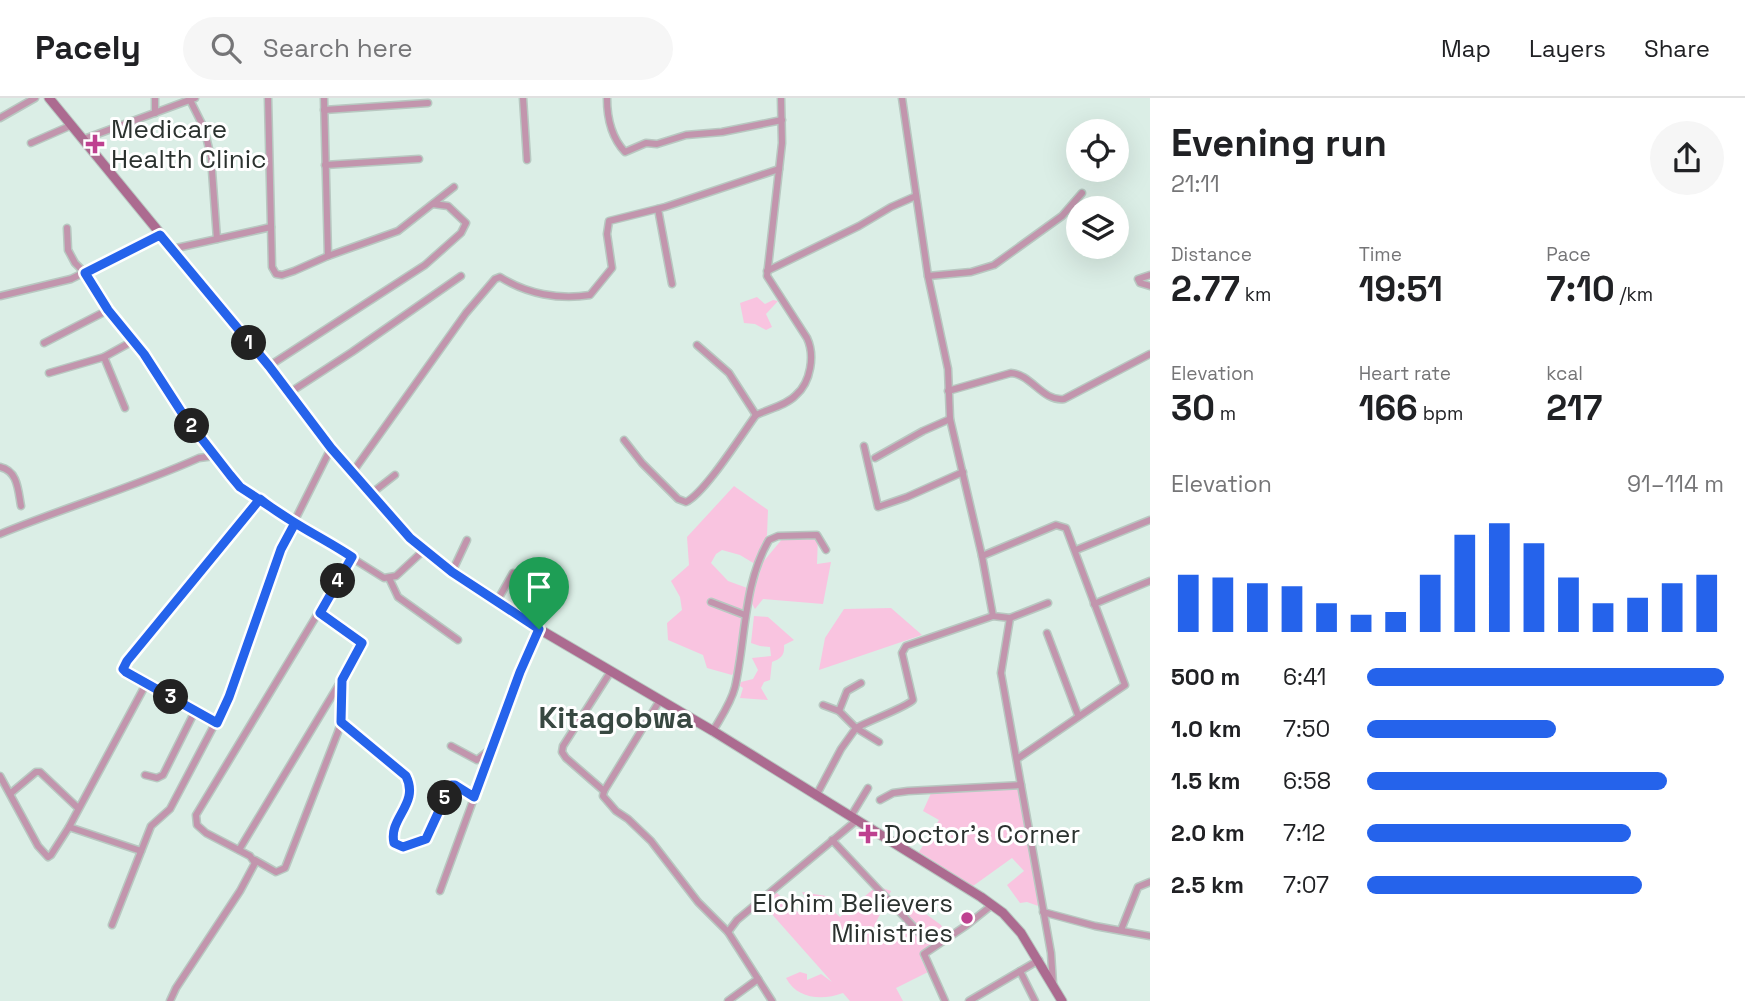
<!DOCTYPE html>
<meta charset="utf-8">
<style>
body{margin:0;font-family:"Space Grotesk",sans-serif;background:#f6f6f6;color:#202124;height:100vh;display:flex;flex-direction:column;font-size:26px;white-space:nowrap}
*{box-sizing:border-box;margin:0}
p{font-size:23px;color:#757577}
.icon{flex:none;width:38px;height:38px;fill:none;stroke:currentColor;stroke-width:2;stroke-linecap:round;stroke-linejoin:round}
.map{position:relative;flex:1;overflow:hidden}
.panel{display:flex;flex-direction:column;background:#fff;width:595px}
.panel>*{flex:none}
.tools{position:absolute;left:1066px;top:21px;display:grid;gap:14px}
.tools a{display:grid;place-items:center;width:63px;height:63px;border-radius:50%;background:#fff;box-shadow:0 7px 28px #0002;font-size:35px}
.pin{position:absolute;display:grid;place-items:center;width:60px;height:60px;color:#fff;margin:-72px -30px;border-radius:50% 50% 50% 0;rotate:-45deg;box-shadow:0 0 7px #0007}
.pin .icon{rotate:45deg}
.km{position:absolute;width:35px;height:35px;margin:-18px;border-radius:50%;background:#222;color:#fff;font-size:19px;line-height:35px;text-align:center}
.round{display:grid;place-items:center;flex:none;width:74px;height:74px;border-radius:37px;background:#f6f6f6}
.headline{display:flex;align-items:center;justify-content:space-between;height:119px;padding:0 21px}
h1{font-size:38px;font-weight:700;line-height:52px}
.stats{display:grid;grid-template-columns:repeat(3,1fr);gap:10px;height:119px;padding:7px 21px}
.stats div{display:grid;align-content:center}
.stats b{font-size:35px;font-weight:700}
.stats small{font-size:19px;font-weight:400}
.stats p{font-size:19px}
.chart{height:196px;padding:14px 21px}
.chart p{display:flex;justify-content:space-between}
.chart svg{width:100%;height:126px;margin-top:7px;stroke:#2563eb;stroke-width:6}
ul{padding:0 21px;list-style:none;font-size:23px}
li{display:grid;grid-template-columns:112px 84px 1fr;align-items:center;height:52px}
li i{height:18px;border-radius:9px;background:#2563eb}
header{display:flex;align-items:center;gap:42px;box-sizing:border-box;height:98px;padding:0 35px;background:#fff;border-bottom:2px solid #e0e0e0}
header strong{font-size:33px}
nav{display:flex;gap:38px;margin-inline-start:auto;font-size:24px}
.search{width:490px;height:63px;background:#f6f6f6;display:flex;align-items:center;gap:18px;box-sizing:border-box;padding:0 24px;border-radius:38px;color:#757577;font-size:26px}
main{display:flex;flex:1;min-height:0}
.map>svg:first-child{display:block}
</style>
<header>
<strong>Pacely</strong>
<div class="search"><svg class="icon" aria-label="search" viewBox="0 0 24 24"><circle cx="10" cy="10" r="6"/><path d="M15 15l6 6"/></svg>Search here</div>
<nav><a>Map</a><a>Layers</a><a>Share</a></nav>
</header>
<main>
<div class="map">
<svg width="1150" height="903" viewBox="0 0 1150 903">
<rect width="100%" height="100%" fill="#dbeee6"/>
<!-- green -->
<g fill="#f9c4e0">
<polygon points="757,199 765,206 773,202 778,203 766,216 772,229 766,232 755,226 744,225 740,205"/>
<polygon points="734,388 768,412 767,437 755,466 740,457 722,452 716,456 711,465 728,483 750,491 736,571 732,577 707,570 703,557 668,542 667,525 682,512 680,499 671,483 689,467 687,439"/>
<polygon points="818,439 817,466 831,464 823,506 763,501 755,511 751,504 763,464 783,440"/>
<polygon points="891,510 922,537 819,572 825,540 844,511"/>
<path d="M754,518L768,519L794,542L784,547C785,557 781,561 772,564L770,582L764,584L761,590L768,602L740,600L743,590L740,588L741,584L753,581L758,572L752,560L771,558L770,549L760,548L751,545Z"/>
<polygon points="1023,688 1044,810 1027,804 1020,805 1007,787 1024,773 1012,760 973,788 919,754 939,722 923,713 932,693"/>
<path d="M877,788L891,793L870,837L891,844L915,808L941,827L947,838L933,851L920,859L928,874L896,890L903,903H850L843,895C822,903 797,901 786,880L800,874L807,876V882L821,876L832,884L762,805L776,794L801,817L810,808L802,794L832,799L835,807L832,812L840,819Z"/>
</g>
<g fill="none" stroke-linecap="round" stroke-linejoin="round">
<defs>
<g id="street">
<polyline points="268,0 272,169 276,176 282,177 294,173 328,158 398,133 454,89"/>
<polyline points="324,0 328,158"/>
<polyline points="523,0 527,62"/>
<path d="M607,0C607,20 611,39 625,54L646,45L657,46L686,37L722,34L782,22"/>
<polyline points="902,0 928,178 948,271 950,321 982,458 993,518 1010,520 1001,575 1051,855 1053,886"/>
<polyline points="190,2 204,30 211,59 217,141"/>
<polyline points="324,12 428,5"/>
<polyline points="155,15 155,0"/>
<polyline points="0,20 35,0"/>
<polyline points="84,41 195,0"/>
<polyline points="31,45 72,27"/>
<polyline points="325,67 419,61"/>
<polyline points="658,111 672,186"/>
<polyline points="67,130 68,152 75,165 85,175 108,212 144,256 184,318 230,377 240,389 269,408 384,480 396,478 423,453"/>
<polyline points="172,151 271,129"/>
<polyline points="767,173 859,128 891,109 916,98"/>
<polyline points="1150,177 1138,181 1140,185 1150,188"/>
<polyline points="928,178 971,174 994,167 1062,118 1082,95"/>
<polyline points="0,198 71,181 160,137"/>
<polyline points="44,245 108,212"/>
<path d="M697,247L729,275L756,317C769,311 787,307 796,297C811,284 815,257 807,240L767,178L782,45L781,0"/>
<polyline points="104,259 125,310"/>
<polyline points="269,268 425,167 461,135 466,125 448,108 433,106"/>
<polyline points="49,275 104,259 133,243"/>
<path d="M948,293L1011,275C1031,276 1043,304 1064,301L1150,256"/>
<polyline points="289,295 352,254 461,178"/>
<path d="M624,342L642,365L678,401L686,404C705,395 742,336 756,317"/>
<polyline points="864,348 878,409 907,399 963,374"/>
<polyline points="875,360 923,333 950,321"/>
<path d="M0,369C18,373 18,392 21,408"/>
<path d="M352,375L466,215L495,181L500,179C527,196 559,202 590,197L612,170L607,136L609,123L665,109L779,71"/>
<polyline points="372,395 395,377"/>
<path d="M0,436C66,409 134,389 199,360L214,358"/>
<polyline points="1076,452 1150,422"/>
<polyline points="982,458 1056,427 1066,430 1125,587 1017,661"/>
<polyline points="452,474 467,442"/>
<polyline points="389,480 398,499 458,542"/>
<polyline points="497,503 513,475"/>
<polyline points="711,504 745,517"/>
<polyline points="1094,506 1150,483"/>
<polyline points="1010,520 1048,505"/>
<polyline points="1047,535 1078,617"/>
<polyline points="611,573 563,648 562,654 566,660 604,693 603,698 616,713 628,721 651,743 698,804 728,834"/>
<polyline points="839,613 847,593 861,585"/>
<path d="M341,624L406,678C420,706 388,720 394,745C403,752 417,747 426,741L451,687H455L474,700"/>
<polyline points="217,625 123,571 171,509 259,401"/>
<path d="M713,633C721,619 731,605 735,589C746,541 743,486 769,442L778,438L817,437L826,452"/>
<path d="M879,644L856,630C870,622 905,610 913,602L902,555L906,548L993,518"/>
<polyline points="451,648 477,662 493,649"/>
<polyline points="145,677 157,680 163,677 195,613"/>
<polyline points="0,678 38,748 48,759 51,757 69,729 146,586"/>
<polyline points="604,693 660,602"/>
<polyline points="11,695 36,674 40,674 78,710"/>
<polyline points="816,698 841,651 856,630 839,613 823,607"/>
<polyline points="880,702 893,695 908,693 1021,687"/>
<polyline points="851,718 868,690"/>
<polyline points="69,729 141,753"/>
<polyline points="832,742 925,841"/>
<polyline points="239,752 362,548 359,541 320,515"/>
<polyline points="255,762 276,774 285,770 338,634 341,624 342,584"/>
<polyline points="440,793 520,574 539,531"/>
<polyline points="1043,814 1095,828 1150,838"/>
<polyline points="112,827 151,728 170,711 229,599 284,444 331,350"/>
<polyline points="1121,832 1138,789 1150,784"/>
<polyline points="1020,873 1035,903"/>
<polyline points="170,903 176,890 240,793 255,765 250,758 206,735 197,727 196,717 352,459"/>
<polyline points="728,903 758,881"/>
<polyline points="772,903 728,834 737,822 857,722"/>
<polyline points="945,903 924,856 967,827 992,807"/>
<polyline points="969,903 1039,862"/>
</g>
<polyline id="secondary" points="49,0 269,268 331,350 423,453 539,531 713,633 981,799 1003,815 1021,835 1062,903"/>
</defs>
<!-- street casing -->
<use href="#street" stroke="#b8c8c1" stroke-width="9"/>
<!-- secondary casing -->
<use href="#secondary" stroke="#b8c8c1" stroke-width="11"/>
<!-- street -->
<use href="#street" stroke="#c295ad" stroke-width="6"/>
<!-- secondary -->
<use href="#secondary" stroke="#ac6b90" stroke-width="9"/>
</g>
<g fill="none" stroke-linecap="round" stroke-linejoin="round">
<defs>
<path id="route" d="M539,531L452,474L410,440L331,350L269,268L160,137L85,175L108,212L144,256L184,318L230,377L240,389L295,425L281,451L229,599L217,625L126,574L123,571L127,563L260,401C288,424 322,439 352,459L320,515L362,545L342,582L341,624L406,678C420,706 388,720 394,745L403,749L426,741L451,687H455L474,699L520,574L539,531"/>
</defs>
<!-- route casing -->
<use href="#route" stroke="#fff" stroke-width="14"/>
<!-- route -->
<use href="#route" stroke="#2563eb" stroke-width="9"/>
</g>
<!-- markers -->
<g fill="#be4190" stroke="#fff" stroke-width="2.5">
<path d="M91.5 35.5h7v7h7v7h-7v7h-7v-7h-7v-7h7z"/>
<path d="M864.5 725.5h7v7h7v7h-7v7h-7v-7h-7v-7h7z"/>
<circle cx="967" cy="820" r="7"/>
</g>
<g text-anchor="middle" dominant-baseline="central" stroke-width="6" stroke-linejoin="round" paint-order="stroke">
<!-- poi labels -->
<g font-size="26" fill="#2b322f" stroke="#fff" text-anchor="start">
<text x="111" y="31">Medicare<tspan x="111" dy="30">Health Clinic</tspan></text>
<text x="884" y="736">Doctor's Corner</text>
<text x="953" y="805" text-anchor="end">Elohim Believers<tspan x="953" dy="30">Ministries</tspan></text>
</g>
<!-- quarter labels -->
<g font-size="30" font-weight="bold" fill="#384841" stroke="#fff">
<text x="616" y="619">Kitagobwa</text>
</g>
</g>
</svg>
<div class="tools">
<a><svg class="icon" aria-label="locate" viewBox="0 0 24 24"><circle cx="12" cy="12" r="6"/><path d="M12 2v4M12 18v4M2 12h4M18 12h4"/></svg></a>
<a><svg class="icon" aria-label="layers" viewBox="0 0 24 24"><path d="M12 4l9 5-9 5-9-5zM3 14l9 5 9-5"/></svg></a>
</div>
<div class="pin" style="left:539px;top:531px;background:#1e9e55"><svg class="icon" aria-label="arrive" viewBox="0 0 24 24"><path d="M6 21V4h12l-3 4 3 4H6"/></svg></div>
<b class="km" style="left:249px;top:245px">1</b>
<b class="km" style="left:192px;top:328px">2</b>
<b class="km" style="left:171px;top:599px">3</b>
<b class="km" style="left:338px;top:483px">4</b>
<b class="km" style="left:445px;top:700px">5</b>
</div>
<section class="panel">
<div class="headline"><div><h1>Evening run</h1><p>21:11</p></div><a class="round"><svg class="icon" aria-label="share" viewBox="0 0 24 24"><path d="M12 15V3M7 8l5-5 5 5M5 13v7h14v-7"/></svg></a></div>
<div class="stats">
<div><p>Distance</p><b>2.77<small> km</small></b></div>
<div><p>Time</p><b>19:51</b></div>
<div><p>Pace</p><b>7:10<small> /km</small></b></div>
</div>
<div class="stats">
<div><p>Elevation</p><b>30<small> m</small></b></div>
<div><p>Heart rate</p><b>166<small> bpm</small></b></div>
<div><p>kcal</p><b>217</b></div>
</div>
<div class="chart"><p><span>Elevation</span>91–114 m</p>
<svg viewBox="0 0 160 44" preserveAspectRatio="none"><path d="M5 44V24M15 44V25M25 44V27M35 44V28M45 44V34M55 44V38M65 44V37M75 44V24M85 44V10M95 44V6M105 44V13M115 44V25M125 44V34M135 44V32M145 44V27M155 44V24"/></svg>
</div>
<ul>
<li><b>500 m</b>6:41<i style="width:100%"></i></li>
<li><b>1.0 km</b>7:50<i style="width:53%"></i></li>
<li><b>1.5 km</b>6:58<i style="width:84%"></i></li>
<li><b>2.0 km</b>7:12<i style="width:74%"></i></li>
<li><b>2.5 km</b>7:07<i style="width:77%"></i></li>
</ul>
</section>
</main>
